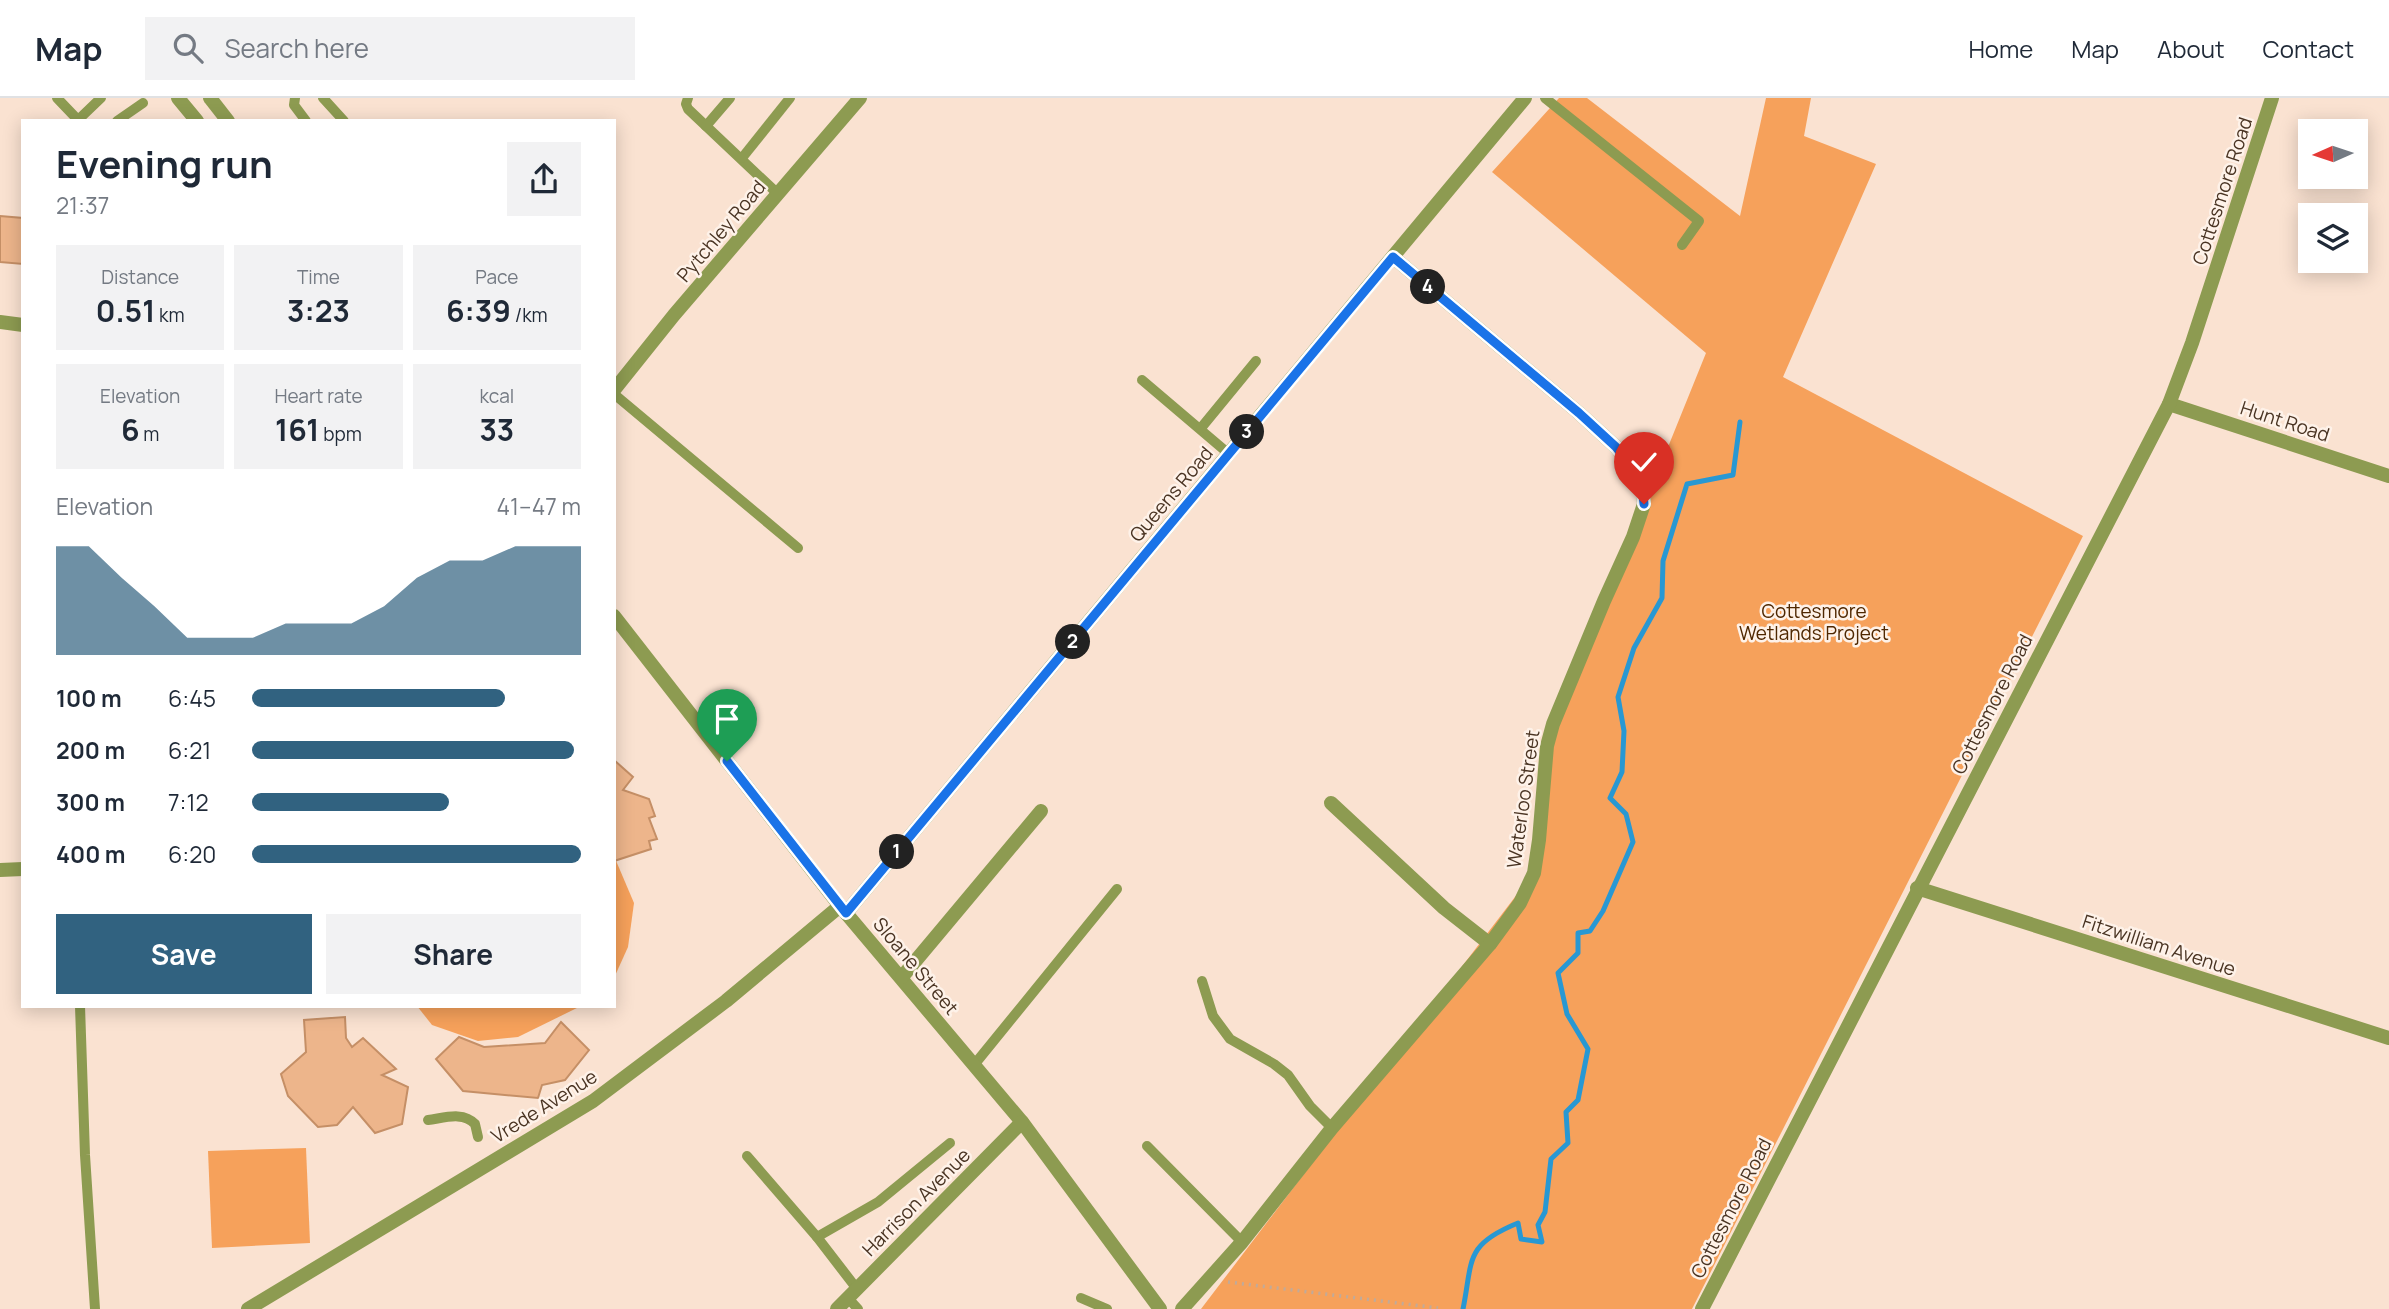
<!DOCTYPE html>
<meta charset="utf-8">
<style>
body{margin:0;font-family:Manrope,sans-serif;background:#f2f2f3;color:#1f2937;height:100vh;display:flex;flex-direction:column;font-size:26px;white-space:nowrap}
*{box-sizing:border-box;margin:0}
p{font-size:23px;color:#747a83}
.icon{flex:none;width:38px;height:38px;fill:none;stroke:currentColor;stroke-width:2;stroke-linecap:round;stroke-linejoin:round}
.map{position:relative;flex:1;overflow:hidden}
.sheet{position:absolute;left:21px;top:21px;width:595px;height:889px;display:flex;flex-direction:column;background:#fff;border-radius:0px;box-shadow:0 4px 18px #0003}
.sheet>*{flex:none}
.needle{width:46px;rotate:267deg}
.fabs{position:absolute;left:2298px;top:21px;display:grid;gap:14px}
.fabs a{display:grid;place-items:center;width:70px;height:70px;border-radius:0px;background:#fff;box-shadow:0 4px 18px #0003;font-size:35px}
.pin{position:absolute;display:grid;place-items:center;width:60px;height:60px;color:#fff;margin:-72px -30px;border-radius:50% 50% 50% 0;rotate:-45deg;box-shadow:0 0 7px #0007}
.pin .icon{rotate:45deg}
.km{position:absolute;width:35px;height:35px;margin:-18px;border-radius:50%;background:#222;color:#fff;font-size:19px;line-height:35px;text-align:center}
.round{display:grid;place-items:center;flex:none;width:74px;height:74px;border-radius:0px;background:#f2f2f3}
.summary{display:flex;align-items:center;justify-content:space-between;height:119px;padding:0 35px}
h1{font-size:38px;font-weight:700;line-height:52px}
.figures{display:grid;grid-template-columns:repeat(3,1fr);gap:10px;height:119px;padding:7px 35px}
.figures div{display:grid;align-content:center;border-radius:0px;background:#f2f2f3;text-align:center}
.figures b{font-size:30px;font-weight:700}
.figures small{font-size:19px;font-weight:400}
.figures p{font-size:19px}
.chart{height:196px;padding:14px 35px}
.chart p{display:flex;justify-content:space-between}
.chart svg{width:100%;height:126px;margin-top:7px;fill:#316280;opacity:.7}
.primary-button{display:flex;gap:14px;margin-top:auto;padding:14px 35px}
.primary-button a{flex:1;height:80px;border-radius:0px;background:#316280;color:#fff;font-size:28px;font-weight:700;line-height:80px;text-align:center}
.primary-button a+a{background:#f2f2f3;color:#1f2937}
ul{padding:0 35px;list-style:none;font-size:23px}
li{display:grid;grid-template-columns:112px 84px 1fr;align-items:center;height:52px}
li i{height:18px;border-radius:9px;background:#316280}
header{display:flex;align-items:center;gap:42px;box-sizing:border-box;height:98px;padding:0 35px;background:#fff;border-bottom:2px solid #e0e1e3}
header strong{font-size:33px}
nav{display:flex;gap:38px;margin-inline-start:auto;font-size:24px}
.search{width:490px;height:63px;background:#f2f2f3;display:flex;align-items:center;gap:18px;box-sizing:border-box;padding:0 24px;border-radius:0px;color:#747a83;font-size:26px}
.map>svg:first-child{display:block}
</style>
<header>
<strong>Map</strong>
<div class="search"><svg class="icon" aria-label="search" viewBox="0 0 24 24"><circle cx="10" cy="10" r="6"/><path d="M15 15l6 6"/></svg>Search here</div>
<nav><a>Home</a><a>Map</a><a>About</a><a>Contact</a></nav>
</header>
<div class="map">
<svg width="2389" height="1211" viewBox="0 0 2389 1211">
<rect width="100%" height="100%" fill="#fae2d1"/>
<!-- park -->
<g fill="#f6a15b">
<polygon points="1559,0 1587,0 1740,118 1766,0 1811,0 1804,38 1876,66 1783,279 2083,438 1692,1211 1201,1211 1531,778 1548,646 1706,255 1492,74"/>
<polygon points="614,758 634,805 628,849 614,880"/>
<polygon points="417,908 581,908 518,939 478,943 432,927"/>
<polygon points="306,1050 310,1145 212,1150 208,1053"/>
</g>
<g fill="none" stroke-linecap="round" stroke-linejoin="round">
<!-- stream -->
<path stroke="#2898d3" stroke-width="5" d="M1463,1211C1473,1162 1464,1147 1518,1125L1521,1141L1542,1144L1538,1127L1545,1114L1551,1061L1568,1045L1566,1014L1578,1002L1588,951L1567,916L1558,875L1578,855V835L1590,833L1603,813L1633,744L1626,716L1610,700L1622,674L1624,633L1618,599L1634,550L1662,500L1663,463L1687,386L1733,377L1740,324"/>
</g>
<!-- building -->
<g fill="#edb58b" stroke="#c58f66" stroke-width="2">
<polygon points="0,118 23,120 23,166 0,164"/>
<polygon points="614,662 633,679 623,692 649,701 655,718 649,720 657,741 649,743 651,751 614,763"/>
<polygon points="345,919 346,940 352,949 363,940 396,971 382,977 408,989 402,1026 375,1035 353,1009 337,1027 318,1029 288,998 281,976 306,954 304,922"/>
<polygon points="561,924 589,952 565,982 542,987 538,1000 463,993 436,961 459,939 484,949 545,945"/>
</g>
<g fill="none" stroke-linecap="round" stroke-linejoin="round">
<!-- path -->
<polyline stroke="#c1aa99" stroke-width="3.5" stroke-dasharray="2 5" stroke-linecap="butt" points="1228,1184 1438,1210"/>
<!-- service -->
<g stroke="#8d9b51" stroke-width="10">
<polyline points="57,0 78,22 101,0"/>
<polyline points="295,0 294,7 306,23"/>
<polyline points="323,0 344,23"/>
<polyline points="688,0 686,6 688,11 778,96"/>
<polyline points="1545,0 1699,123 1682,147"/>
<polyline points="117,23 143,5"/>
<polyline points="706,28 730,0"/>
<polyline points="742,60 790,0"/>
<polyline points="1142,282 1229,356"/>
<polyline points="614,296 798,450"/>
<polyline points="1201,330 1256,263"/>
<polyline points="1202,883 1213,918 1230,941 1274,966 1288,977 1310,1008 1332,1030"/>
<polyline points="80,908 85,1057 95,1211"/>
<polyline points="974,967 1117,791"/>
<path d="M428,1022C444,1020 463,1013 475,1026L478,1039"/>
<polyline points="1147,1048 1242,1144"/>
<polyline points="747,1058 817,1139 857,1191"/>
<polyline points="817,1139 878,1104 950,1045"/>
<polyline points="848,1200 858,1211"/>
<polyline points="1081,1200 1107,1211"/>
</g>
<!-- minor -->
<g stroke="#8d9b51" stroke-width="14">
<polyline points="178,0 197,23"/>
<polyline points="210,0 228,23"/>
<polyline points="0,224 23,227"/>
<polyline points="614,292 674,217 860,0"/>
<polyline points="2169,306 2389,378"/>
<polyline points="614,518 840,808 1022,1024 1160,1211"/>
<polyline points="1331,705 1444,810 1490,846"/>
<polyline points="0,772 23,771"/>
<polyline points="1917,790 2389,940"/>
<polyline points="846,815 1525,0"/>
<polyline points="902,879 1041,713"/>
<polyline points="248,1211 593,1003 726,903 840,808"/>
<polyline points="837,1211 1022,1024"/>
<polyline points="1182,1211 1242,1144 1332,1030 1490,846 1520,805 1534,775 1539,742 1547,648 1553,626 1604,503 1633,439 1644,406 1642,388 1638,377 1616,349 1579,315 1393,159"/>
<polyline points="1702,1211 2169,306 2192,245 2272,0"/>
</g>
</g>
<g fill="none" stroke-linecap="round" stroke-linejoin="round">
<defs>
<polyline id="route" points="727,663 846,815 1393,159 1579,315 1616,349 1638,377 1642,388 1644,406"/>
</defs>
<!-- route casing -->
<use href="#route" stroke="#fff" stroke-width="14"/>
<!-- route -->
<use href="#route" stroke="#1a73e8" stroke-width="9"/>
</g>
<g text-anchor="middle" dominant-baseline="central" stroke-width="5" stroke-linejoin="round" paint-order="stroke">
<!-- street labels -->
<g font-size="19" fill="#4a3423" stroke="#fef2e9">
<text transform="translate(2222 93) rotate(-72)">Cottesmore Road</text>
<text transform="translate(721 133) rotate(-50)">Pytchley Road</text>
<text transform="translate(2285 323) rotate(18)">Hunt Road</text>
<text transform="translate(1171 396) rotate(-50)">Queens Road</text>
<text transform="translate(1992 606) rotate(-63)">Cottesmore Road</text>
<text transform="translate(1523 701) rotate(-82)">Waterloo Street</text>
<text transform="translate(2159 847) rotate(18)">Fitzwilliam Avenue</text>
<text transform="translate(916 868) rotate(50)">Sloane Street</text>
<text transform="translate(544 1008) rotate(-32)">Vrede Avenue</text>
<text transform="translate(916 1104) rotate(-45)">Harrison Avenue</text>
<text transform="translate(1731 1110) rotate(-63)">Cottesmore Road</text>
</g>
<!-- park labels -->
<g font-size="19" fill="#4f2700" stroke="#fef2e9">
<text x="1814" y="513">Cottesmore<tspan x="1814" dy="22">Wetlands Project</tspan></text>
</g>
</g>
</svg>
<div class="fabs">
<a><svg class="needle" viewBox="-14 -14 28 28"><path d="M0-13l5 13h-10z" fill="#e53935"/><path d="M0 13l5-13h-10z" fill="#747a83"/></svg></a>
<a><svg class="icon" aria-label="layers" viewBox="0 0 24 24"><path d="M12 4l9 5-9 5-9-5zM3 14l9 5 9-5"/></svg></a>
</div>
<div class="pin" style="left:727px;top:663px;background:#1e9e55"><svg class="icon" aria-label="arrive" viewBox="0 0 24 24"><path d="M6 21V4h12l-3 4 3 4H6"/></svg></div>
<div class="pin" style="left:1644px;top:406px;background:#d93025"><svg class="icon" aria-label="check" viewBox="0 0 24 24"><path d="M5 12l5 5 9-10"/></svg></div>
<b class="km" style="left:897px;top:754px">1</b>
<b class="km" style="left:1073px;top:544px">2</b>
<b class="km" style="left:1247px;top:334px">3</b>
<b class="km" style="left:1428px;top:189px">4</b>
<section class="sheet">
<div class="summary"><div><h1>Evening run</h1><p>21:37</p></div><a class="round"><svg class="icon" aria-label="share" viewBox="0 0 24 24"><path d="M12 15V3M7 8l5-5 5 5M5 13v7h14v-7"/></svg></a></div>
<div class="figures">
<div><p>Distance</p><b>0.51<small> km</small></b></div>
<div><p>Time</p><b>3:23</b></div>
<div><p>Pace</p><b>6:39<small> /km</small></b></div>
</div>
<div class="figures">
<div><p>Elevation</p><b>6<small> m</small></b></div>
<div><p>Heart rate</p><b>161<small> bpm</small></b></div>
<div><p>kcal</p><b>33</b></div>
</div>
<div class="chart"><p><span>Elevation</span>41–47 m</p>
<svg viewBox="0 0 160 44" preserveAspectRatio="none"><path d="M0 44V6L10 6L20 17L30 27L40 38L50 38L60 38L70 33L80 33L90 33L100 27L110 17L120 11L130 11L140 6L150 6L160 6V44z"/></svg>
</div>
<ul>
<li><b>100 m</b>6:45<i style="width:77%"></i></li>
<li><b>200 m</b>6:21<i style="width:98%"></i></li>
<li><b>300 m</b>7:12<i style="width:60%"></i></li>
<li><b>400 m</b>6:20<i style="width:100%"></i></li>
</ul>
<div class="primary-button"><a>Save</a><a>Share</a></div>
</section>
</div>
